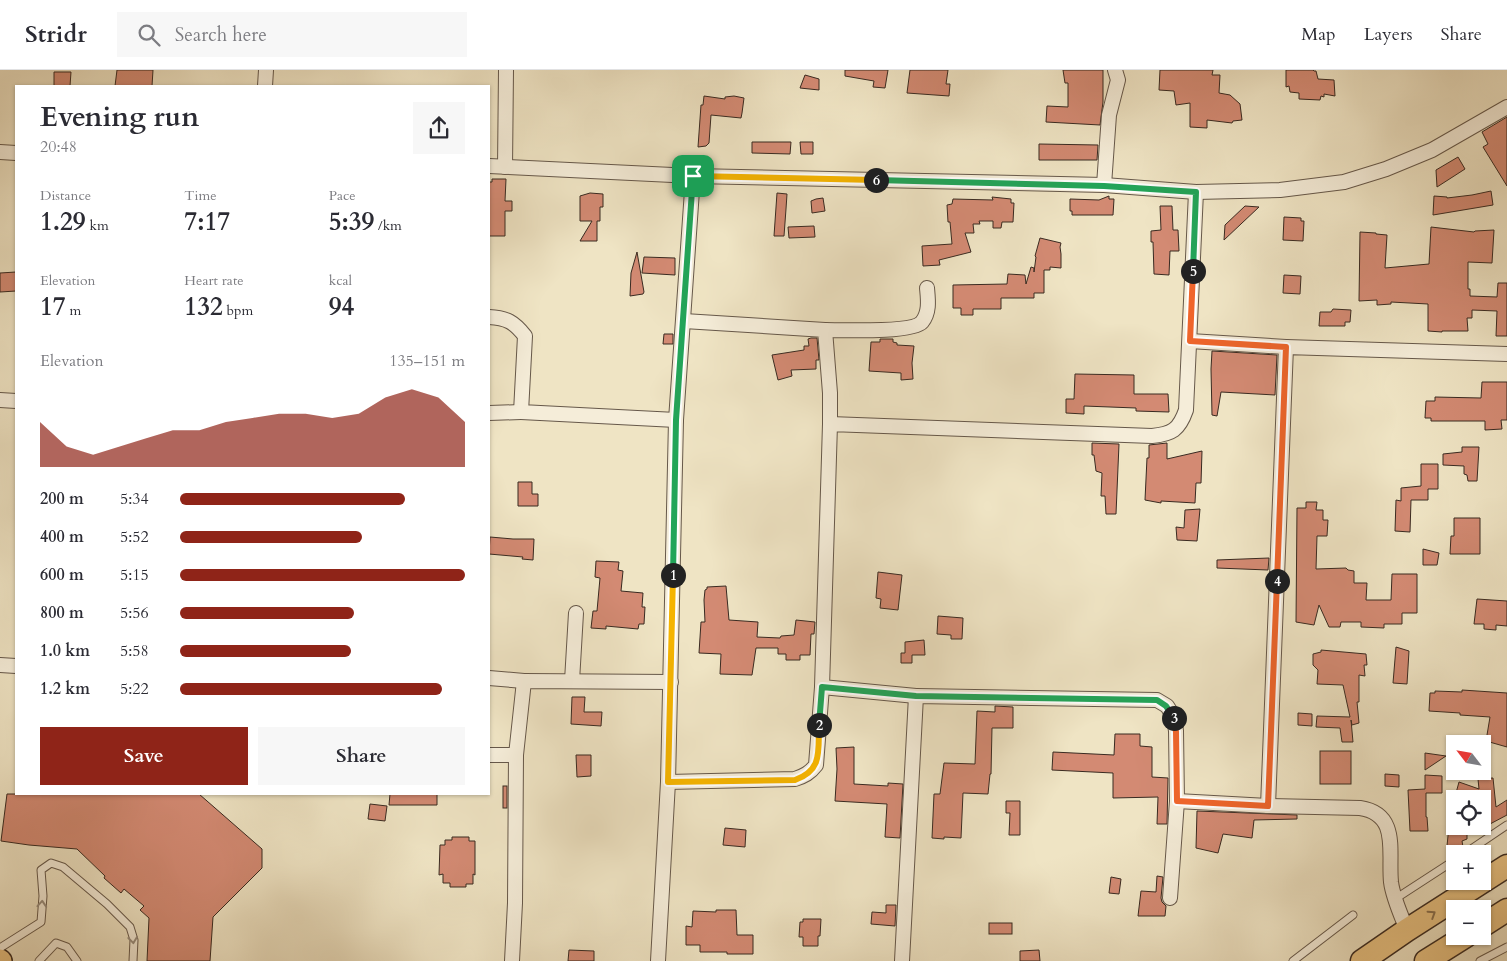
<!DOCTYPE html>
<meta charset="utf-8">
<style>
body{margin:0;font-family:Cardo,serif;background:#f7f7f7;color:#2b2b33;height:100vh;display:flex;flex-direction:column;font-size:19px;white-space:nowrap}
*{box-sizing:border-box;margin:0}
p{font-size:16px;color:#7c7c81}
.icon{flex:none;width:28px;height:28px;fill:none;stroke:currentColor;stroke-width:2;stroke-linecap:round;stroke-linejoin:round}
.map{position:relative;flex:1;overflow:hidden}
.sheet{position:absolute;left:15px;top:15px;width:475px;height:710px;display:flex;flex-direction:column;background:#fff;border-radius:0px;box-shadow:0 1px 4px #0004}
.sheet>*{flex:none}
.needle{width:32px;rotate:301deg}
.buttons{position:absolute;left:1446px;top:665px;display:grid;gap:10px}
.buttons a{display:grid;place-items:center;width:45px;height:45px;border-radius:0px;background:#fff;box-shadow:0 1px 4px #0004;font-size:25px}
.pin{position:absolute;display:grid;place-items:center;width:42px;height:42px;color:#fff;margin:-21px;border-radius:10px;box-shadow:0 2px 8px #0006}
.km{position:absolute;width:25px;height:25px;margin:-12px;border-radius:50%;background:#222;color:#fff;font-size:14px;line-height:25px;text-align:center}
.round{display:grid;place-items:center;flex:none;width:52px;height:52px;border-radius:0px;background:#f7f7f7}
.overview{display:flex;align-items:center;justify-content:space-between;height:85px;padding:0 25px}
h1{font-size:28px;font-weight:800;line-height:38px}
.stats{display:grid;grid-template-columns:repeat(3,1fr);gap:8px;height:85px;padding:5px 25px}
.stats div{display:grid;align-content:center}
.stats b{font-size:25px;font-weight:800}
.stats small{font-size:14px;font-weight:400}
.stats p{font-size:14px}
.chart{height:140px;padding:10px 25px}
.chart p{display:flex;justify-content:space-between}
.chart svg{width:100%;height:90px;margin-top:5px;fill:#8f2418;opacity:.7}
.action{display:flex;gap:10px;margin-top:auto;padding:10px 25px}
.action a{flex:1;height:58px;border-radius:0px;background:#8f2418;color:#fff;font-size:20px;font-weight:800;line-height:58px;text-align:center}
.action a+a{background:#f7f7f7;color:#2b2b33}
ul{padding:0 25px;list-style:none;font-size:16px}
li{display:grid;grid-template-columns:80px 60px 1fr;align-items:center;height:38px}
li i{height:12px;border-radius:6px;background:#8f2418}
header{display:flex;align-items:center;gap:30px;box-sizing:border-box;height:70px;padding:0 25px;background:#fff;border-bottom:1px solid #e1e1e2}
header strong{font-size:24px}
nav{display:flex;gap:28px;margin-inline-start:auto;font-size:18px}
.search{width:350px;height:45px;background:#f7f7f7;display:flex;align-items:center;gap:12px;box-sizing:border-box;padding:0 18px;border-radius:0px;color:#7c7c81;font-size:19px}
.map>svg:first-child{display:block}
</style>
<header>
<strong>Stridr</strong>
<div class="search"><svg class="icon" aria-label="search" viewBox="0 0 24 24"><circle cx="10" cy="10" r="6"/><path d="M15 15l6 6"/></svg>Search here</div>
<nav><a>Map</a><a>Layers</a><a>Share</a></nav>
</header>
<div class="map">
<svg width="1507" height="891" viewBox="0 0 1507 891">
<rect width="100%" height="100%" fill="#efe4c4"/>
<filter id="stains"><feTurbulence type="fractalNoise" baseFrequency=".004" numOctaves="4"/><feColorMatrix values="0 0 0 0 .2 0 0 0 0 .09 0 0 0 0 .02 0 0 0 .5 -.17"/></filter>
<radialGradient id="worn" r=".72"><stop offset=".6" stop-color="#630" stop-opacity="0"/><stop offset="1" stop-color="#630" stop-opacity=".3"/></radialGradient>
<!-- building -->
<g fill="#d38a73" stroke="#392a21">
<polygon points="117,0 153,0 152,16 115,16"/>
<polygon points="845,0 888,0 885,18 873,17 874,11 845,6"/>
<polygon points="910,0 948,0 946,14 950,14 949,26 907,23"/>
<polygon points="1063,0 1103,0 1103,32 1100,55 1046,52 1047,36 1068,37 1068,13 1065,13"/>
<polygon points="1160,0 1213,0 1212,5 1220,5 1219,23 1230,25 1240,34 1242,50 1233,51 1232,53 1207,50 1207,58 1190,57 1190,33 1176,35 1174,21 1159,20"/>
<polygon points="1286,0 1313,0 1314,1 1316,1 1318,9 1334,10 1335,26 1324,24 1324,27 1321,26 1320,30 1299,29 1299,23 1290,22 1289,16 1286,17"/>
<polygon points="54,2 71,2 70,16 54,16"/>
<polygon points="805,5 819,9 819,20 800,18"/>
<polygon points="704,26 725,29 725,27 734,26 744,28 742,43 741,48 711,45 709,73 706,76 698,77 701,35 703,35"/>
<polygon points="1507,47 1507,116 1483,77 1488,74 1482,62"/>
<polygon points="752,72 791,72 790,84 752,83"/>
<polygon points="800,72 813,72 813,84 801,84"/>
<polygon points="1039,74 1098,75 1097,90 1039,90"/>
<polygon points="1458,87 1465,99 1437,117 1436,100"/>
<polygon points="492,109 506,109 505,131 512,131 512,141 505,141 505,166 489,166 489,112 492,112"/>
<polygon points="1491,121 1493,135 1433,145 1434,126 1447,127 1447,128 1472,125"/>
<polygon points="590,123 603,124 603,137 600,137 600,151 597,151 597,171 580,171 592,151 580,151 580,126"/>
<polygon points="777,123 787,124 786,139 784,166 774,166"/>
<polygon points="1109,126 1109,129 1114,129 1113,145 1072,145 1072,141 1070,141 1070,129 1099,130"/>
<polygon points="992,127 1011,129 1011,133 1014,133 1013,152 1002,152 1001,158 993,158 993,151 979,151 980,154 973,154 974,163 965,163 971,182 939,190 940,195 923,196 922,176 952,174 950,152 948,152 947,135 952,134 953,129 993,130"/>
<polygon points="823,128 825,141 812,143 811,131 816,129"/>
<polygon points="1160,136 1172,136 1173,160 1178,160 1179,181 1170,181 1169,205 1154,204 1153,172 1151,172 1151,161 1161,160"/>
<polygon points="1245,136 1259,137 1224,170 1225,155"/>
<polygon points="1284,147 1301,148 1301,151 1304,151 1303,171 1283,170"/>
<polygon points="814,156 815,167 789,168 788,157"/>
<polygon points="1431,157 1474,162 1475,161 1494,160 1492,193 1468,192 1468,219 1470,219 1470,226 1497,227 1498,213 1507,213 1507,266 1496,266 1497,241 1472,240 1472,248 1467,248 1468,261 1442,261 1442,262 1428,261 1428,234 1391,232 1391,234 1377,235 1377,230 1359,231 1360,162 1376,163 1376,164 1387,165 1385,198 1429,194"/>
<polygon points="1040,168 1061,173 1060,177 1061,184 1061,198 1050,197 1050,200 1044,200 1044,223 1034,223 1034,228 1001,228 1001,239 973,239 973,245 961,245 961,238 953,238 953,215 1007,214 1008,204 1025,205 1026,214 1031,197 1034,198 1034,202 1036,187 1035,186"/>
<polygon points="637,182 644,222 643,224 630,226 631,203"/>
<polygon points="644,187 675,188 675,205 642,203"/>
<polygon points="16,202 16,221 0,222 0,203"/>
<polygon points="1284,205 1301,206 1300,224 1283,223"/>
<polygon points="1333,239 1351,240 1350,252 1345,252 1345,256 1319,256 1320,242 1331,242"/>
<polygon points="664,264 673,264 673,274 663,274"/>
<polygon points="811,268 817,268 819,290 816,290 816,299 791,300 792,306 778,310 772,285 804,280 804,276 809,276 808,269"/>
<polygon points="880,269 893,269 893,272 897,273 897,275 914,276 912,293 913,309 901,310 901,303 869,301 871,272 880,272"/>
<polygon points="1212,281 1277,285 1275,325 1221,322 1217,346 1212,345 1211,299"/>
<polygon points="1075,304 1134,305 1134,324 1168,324 1169,342 1136,341 1136,338 1084,336 1084,344 1066,343 1066,329 1074,329"/>
<polygon points="1482,312 1507,312 1507,350 1501,350 1502,359 1485,360 1485,351 1431,351 1431,348 1425,348 1426,331 1435,331 1435,327 1481,328"/>
<polygon points="1092,373 1119,374 1116,444 1106,444 1105,426 1101,426 1102,403 1096,401 1094,385 1092,385"/>
<polygon points="1167,373 1167,389 1202,381 1201,413 1196,413 1195,433 1161,431 1161,433 1145,430 1147,388 1149,388 1149,375"/>
<polygon points="1462,377 1479,377 1477,411 1468,411 1467,405 1464,404 1464,396 1443,395 1443,384 1462,382"/>
<polygon points="1421,394 1438,394 1438,419 1428,419 1428,430 1411,430 1410,462 1395,461 1396,430 1401,431 1401,418 1421,416"/>
<polygon points="518,412 532,412 532,424 538,424 538,436 518,436"/>
<polygon points="1306,432 1317,432 1316,440 1323,440 1323,450 1328,450 1327,466 1317,466 1316,499 1346,498 1348,500 1354,501 1354,513 1367,513 1366,530 1391,530 1392,504 1417,504 1417,543 1402,543 1402,554 1384,554 1384,558 1361,557 1361,552 1341,552 1340,557 1329,557 1319,535 1314,555 1296,552 1297,438 1306,438"/>
<polygon points="1200,439 1197,471 1177,470 1176,457 1184,458 1185,440"/>
<polygon points="1454,448 1480,448 1480,484 1450,484 1451,466 1454,466"/>
<polygon points="490,467 513,469 534,469 533,490 522,489 523,487 489,484"/>
<polygon points="1423,479 1439,483 1437,495 1423,495"/>
<polygon points="1269,488 1268,500 1217,498 1217,490"/>
<polygon points="596,491 619,492 618,500 623,501 621,521 643,523 642,537 645,537 644,554 639,554 638,559 606,556 606,559 591,558 593,541 597,541 600,508 595,507"/>
<polygon points="878,502 902,505 898,540 880,538 881,529 876,528"/>
<polygon points="726,516 729,550 758,552 757,567 780,568 781,566 794,565 796,550 815,552 814,564 811,564 810,585 800,585 800,590 786,590 786,584 778,584 778,578 756,578 752,605 720,604 721,584 699,583 701,552 705,552 704,530 705,520 707,519 707,517"/>
<polygon points="1477,529 1507,531 1507,556 1496,555 1496,560 1484,559 1484,554 1474,554"/>
<polygon points="938,546 963,548 962,569 951,569 951,565 937,564"/>
<polygon points="924,570 925,585 912,585 912,593 901,593 901,583 905,583 905,572"/>
<polygon points="1396,577 1409,581 1407,614 1393,613"/>
<polygon points="1321,580 1366,584 1367,595 1364,595 1365,606 1359,605 1359,632 1357,632 1359,653 1352,655 1351,650 1353,672 1342,672 1340,658 1316,657 1317,646 1350,647 1343,615 1317,614 1318,600 1313,595 1313,584 1321,582"/>
<polygon points="1462,620 1507,623 1507,677 1486,671 1490,647 1460,645 1460,643 1429,641 1430,623 1435,623 1435,621 1462,622"/>
<polygon points="572,627 585,627 584,642 602,642 601,656 571,654"/>
<polygon points="995,636 1013,637 1013,658 992,658 991,704 990,704 988,724 963,723 961,768 944,767 944,769 932,768 934,724 940,724 944,693 975,694 977,641 995,642"/>
<polygon points="1298,643 1312,644 1312,656 1298,655"/>
<polygon points="1115,664 1140,664 1140,676 1152,677 1152,707 1168,708 1167,754 1157,754 1158,727 1113,728 1113,703 1052,700 1053,682 1114,685"/>
<polygon points="854,677 854,714 888,716 888,713 903,714 900,768 885,767 887,734 835,731 837,699 836,678"/>
<rect x="1320" y="681" width="31" height="33"/>
<polygon points="1425,683 1446,686 1425,700"/>
<polygon points="576,685 591,685 591,706 577,707"/>
<polygon points="1385,704 1399,705 1399,717 1385,716"/>
<polygon points="1425,705 1442,706 1442,723 1426,723 1426,747 1427,747 1428,761 1410,761 1408,720 1425,719"/>
<polygon points="1493,708 1496,737 1507,730 1507,745 1490,754 1482,740 1482,729 1480,729 1480,724 1471,724 1471,729 1458,729 1459,723 1456,723 1459,712 1479,719 1478,709"/>
<rect x="503" y="716" width="4" height="22"/>
<polygon points="7,724 199,724 262,779 262,798 213,847 210,891 147,891 149,848 140,840 144,836 124,819 121,823 104,808 105,806 77,779 29,775 1,771"/>
<polygon points="390,724 437,724 437,735 389,735"/>
<polygon points="1006,731 1020,731 1020,765 1009,765 1010,743 1006,743"/>
<polygon points="370,734 387,736 385,751 368,749"/>
<polygon points="1197,741 1297,745 1297,749 1254,750 1252,768 1223,764 1218,783 1196,778"/>
<polygon points="1449,756 1467,756 1467,769 1462,771 1463,777 1450,784 1447,776"/>
<polygon points="725,758 746,760 745,777 723,775"/>
<polygon points="452,767 469,767 469,771 475,771 475,805 473,804 473,814 466,814 466,817 450,817 450,813 443,813 443,804 439,805 440,775 445,775 445,770 452,770"/>
<polygon points="1157,806 1163,807 1161,828 1162,832 1166,836 1165,846 1138,846 1141,821 1156,822"/>
<polygon points="1111,807 1121,809 1119,824 1109,823"/>
<polygon points="886,835 896,835 895,856 871,854 872,842 886,843"/>
<polygon points="716,840 736,840 737,865 753,865 753,884 727,884 727,882 700,882 700,875 686,875 686,856 692,857 693,841 716,842"/>
<polygon points="803,849 821,849 820,866 818,866 818,876 803,876 803,867 799,867 800,852 803,852"/>
<rect x="989" y="853" width="23" height="11"/>
<polygon points="569,880 594,881 594,891 568,891"/>
<polygon points="1039,880 1040,891 1020,891 1020,881"/>
</g>
<g fill="none" stroke-linecap="round" stroke-linejoin="round">
<defs>
<g id="service">
<polyline points="1464,784 1507,755"/>
<polyline points="1395,829 1455,790"/>
<polyline points="0,878 41,852 43,826 41,800 51,793 63,797 107,834 130,857 134,870 133,891"/>
<polyline points="39,891 56,873 67,877 77,891"/>
<polyline points="1293,891 1353,845"/>
<polyline points="1480,891 1507,877"/>
</g>
<g id="minor">
<polyline points="265,16 266,0"/>
<polyline points="0,82 16,83"/>
<polyline points="489,96 693,106 1104,115 1196,122 1280,120 1344,112 1386,99 1432,80 1507,37"/>
<polyline points="505,97 506,0"/>
<polyline points="1104,115 1109,45 1118,10 1115,0"/>
<path d="M489,247C507,248 514,252 525,266L521,342L676,350"/>
<polyline points="684,251 825,260 830,323 830,354"/>
<path d="M825,260C842,260 913,263 922,252C930,242 928,229 927,218"/>
<polyline points="1190,271 1286,277"/>
<polyline points="0,330 16,331"/>
<polyline points="489,343 521,342"/>
<polyline points="0,595 16,596"/>
<polyline points="489,608 524,611"/>
<polyline points="572,611 576,543"/>
<path d="M916,626L822,617L830,354L1152,366C1172,364 1179,360 1186,340L1196,122"/>
<polyline points="489,685 516,685"/>
<path d="M668,712L795,709C804,706 810,703 816,695L822,617"/>
<path d="M1177,731L1268,736L1360,738C1400,744 1388,782 1391,812C1393,828 1401,845 1407,860"/>
<polyline points="1268,736 1286,277 1507,284"/>
<polyline points="512,891 515,833 516,685 524,611 671,612"/>
<polyline points="658,891 668,712 676,350 693,106"/>
<polyline points="902,891 916,626 1157,630 1167,636 1174,647 1176,661 1177,731 1170,828"/>
</g>
<polyline id="primary" points="0,890 1,891"/>
<g id="trunk">
<polyline points="1482,856 1507,840"/>
<polyline points="1362,891 1407,860 1507,796"/>
<polyline points="1426,891 1466,866"/>
</g>
</defs>
<!-- service casing -->
<use href="#service" stroke="#66584a" stroke-width="9"/>
<!-- minor casing -->
<use href="#minor" stroke="#66584a" stroke-width="16"/>
<!-- primary casing -->
<use href="#primary" stroke="#392a21" stroke-width="24"/>
<!-- trunk casing -->
<use href="#trunk" stroke="#392a21" stroke-width="25"/>
<!-- service -->
<use href="#service" stroke="#f5edd9" stroke-width="7"/>
<!-- minor -->
<use href="#minor" stroke="#f5edd9" stroke-width="14"/>
<!-- primary -->
<use href="#primary" stroke="#e8c282" stroke-width="21"/>
<!-- trunk -->
<use href="#trunk" stroke="#e8c282" stroke-width="22"/>
</g>
<!-- one-way arrows -->
<defs><path id="oneway-chevron" d="M-2-3.5L2.5 0L-2 3.5" fill="none" stroke-width="1.6" stroke-linecap="round" stroke-linejoin="round" transform="scale(1.25)"/></defs>
<g stroke="#978c7d">
<use href="#oneway-chevron" transform="translate(42 834) rotate(-86)"/>
<use href="#oneway-chevron" transform="translate(133 870) rotate(83)"/>
</g>
<use stroke="#886e4d" href="#oneway-chevron" transform="translate(1432 844) rotate(-33)"/>
<g fill="none" stroke-linecap="round" stroke-linejoin="round">
<defs>
<polyline id="split-1" points="673,505 676,350 693,106"/>
<path id="split-2" d="M673,505L668,712L795,710C823,700 818,681 819,655"/>
<polyline id="split-3" points="819,655 822,617 916,626 1157,630 1166,636 1174,648"/>
<polyline id="split-4" points="1174,648 1176,662 1177,731 1268,736 1277,511"/>
<polyline id="split-5" points="1193,201 1190,271 1286,277 1277,511"/>
<polyline id="split-6" points="876,110 1104,116 1196,122 1193,201"/>
<polyline id="split-7" points="693,106 876,110"/>
</defs>
<!-- split-1 casing -->
<use href="#split-1" stroke="#fff" stroke-width="10"/>
<!-- split-2 casing -->
<use href="#split-2" stroke="#fff" stroke-width="10"/>
<!-- split-3 casing -->
<use href="#split-3" stroke="#fff" stroke-width="10"/>
<!-- split-4 casing -->
<use href="#split-4" stroke="#fff" stroke-width="10"/>
<!-- split-5 casing -->
<use href="#split-5" stroke="#fff" stroke-width="10"/>
<!-- split-6 casing -->
<use href="#split-6" stroke="#fff" stroke-width="10"/>
<!-- split-7 casing -->
<use href="#split-7" stroke="#fff" stroke-width="10"/>
<!-- split-1 -->
<use href="#split-1" stroke="#22a559" stroke-width="6"/>
<!-- split-2 -->
<use href="#split-2" stroke="#f5b400" stroke-width="6"/>
<!-- split-3 -->
<use href="#split-3" stroke="#22a559" stroke-width="6"/>
<!-- split-4 -->
<use href="#split-4" stroke="#f0652b" stroke-width="6"/>
<!-- split-5 -->
<use href="#split-5" stroke="#f0652b" stroke-width="6"/>
<!-- split-6 -->
<use href="#split-6" stroke="#22a559" stroke-width="6"/>
<!-- split-7 -->
<use href="#split-7" stroke="#f5b400" stroke-width="6"/>
</g>
<rect width="100%" height="100%" filter="url(#stains)"/>
<rect width="100%" height="100%" fill="url(#worn)"/>
</svg>
<div class="buttons">
<a><svg class="needle" viewBox="-14 -14 28 28"><path d="M0-13l5 13h-10z" fill="#e53935"/><path d="M0 13l5-13h-10z" fill="#7c7c81"/></svg></a>
<a><svg class="icon" aria-label="locate" viewBox="0 0 24 24"><circle cx="12" cy="12" r="6"/><path d="M12 2v4M12 18v4M2 12h4M18 12h4"/></svg></a>
<a>+</a>
<a>−</a>
</div>
<div class="pin" style="left:693px;top:106px;background:#1e9e55"><svg class="icon" aria-label="arrive" viewBox="0 0 24 24"><path d="M6 21V4h12l-3 4 3 4H6"/></svg></div>
<b class="km" style="left:673px;top:505px">1</b>
<b class="km" style="left:819px;top:655px">2</b>
<b class="km" style="left:1174px;top:648px">3</b>
<b class="km" style="left:1277px;top:511px">4</b>
<b class="km" style="left:1193px;top:201px">5</b>
<b class="km" style="left:876px;top:110px">6</b>
<section class="sheet">
<div class="overview"><div><h1>Evening run</h1><p>20:48</p></div><a class="round"><svg class="icon" aria-label="share" viewBox="0 0 24 24"><path d="M12 15V3M7 8l5-5 5 5M5 13v7h14v-7"/></svg></a></div>
<div class="stats">
<div><p>Distance</p><b>1.29<small> km</small></b></div>
<div><p>Time</p><b>7:17</b></div>
<div><p>Pace</p><b>5:39<small> /km</small></b></div>
</div>
<div class="stats">
<div><p>Elevation</p><b>17<small> m</small></b></div>
<div><p>Heart rate</p><b>132<small> bpm</small></b></div>
<div><p>kcal</p><b>94</b></div>
</div>
<div class="chart"><p><span>Elevation</span>135–151 m</p>
<svg viewBox="0 0 160 44" preserveAspectRatio="none"><path d="M0 44V22L10 34L20 38L30 34L40 30L50 26L60 26L70 22L80 20L90 18L100 18L110 20L120 18L130 10L140 6L150 10L160 22V44z"/></svg>
</div>
<ul>
<li><b>200 m</b>5:34<i style="width:79%"></i></li>
<li><b>400 m</b>5:52<i style="width:64%"></i></li>
<li><b>600 m</b>5:15<i style="width:100%"></i></li>
<li><b>800 m</b>5:56<i style="width:61%"></i></li>
<li><b>1.0 km</b>5:58<i style="width:60%"></i></li>
<li><b>1.2 km</b>5:22<i style="width:92%"></i></li>
</ul>
<div class="action"><a>Save</a><a>Share</a></div>
</section>
</div>
